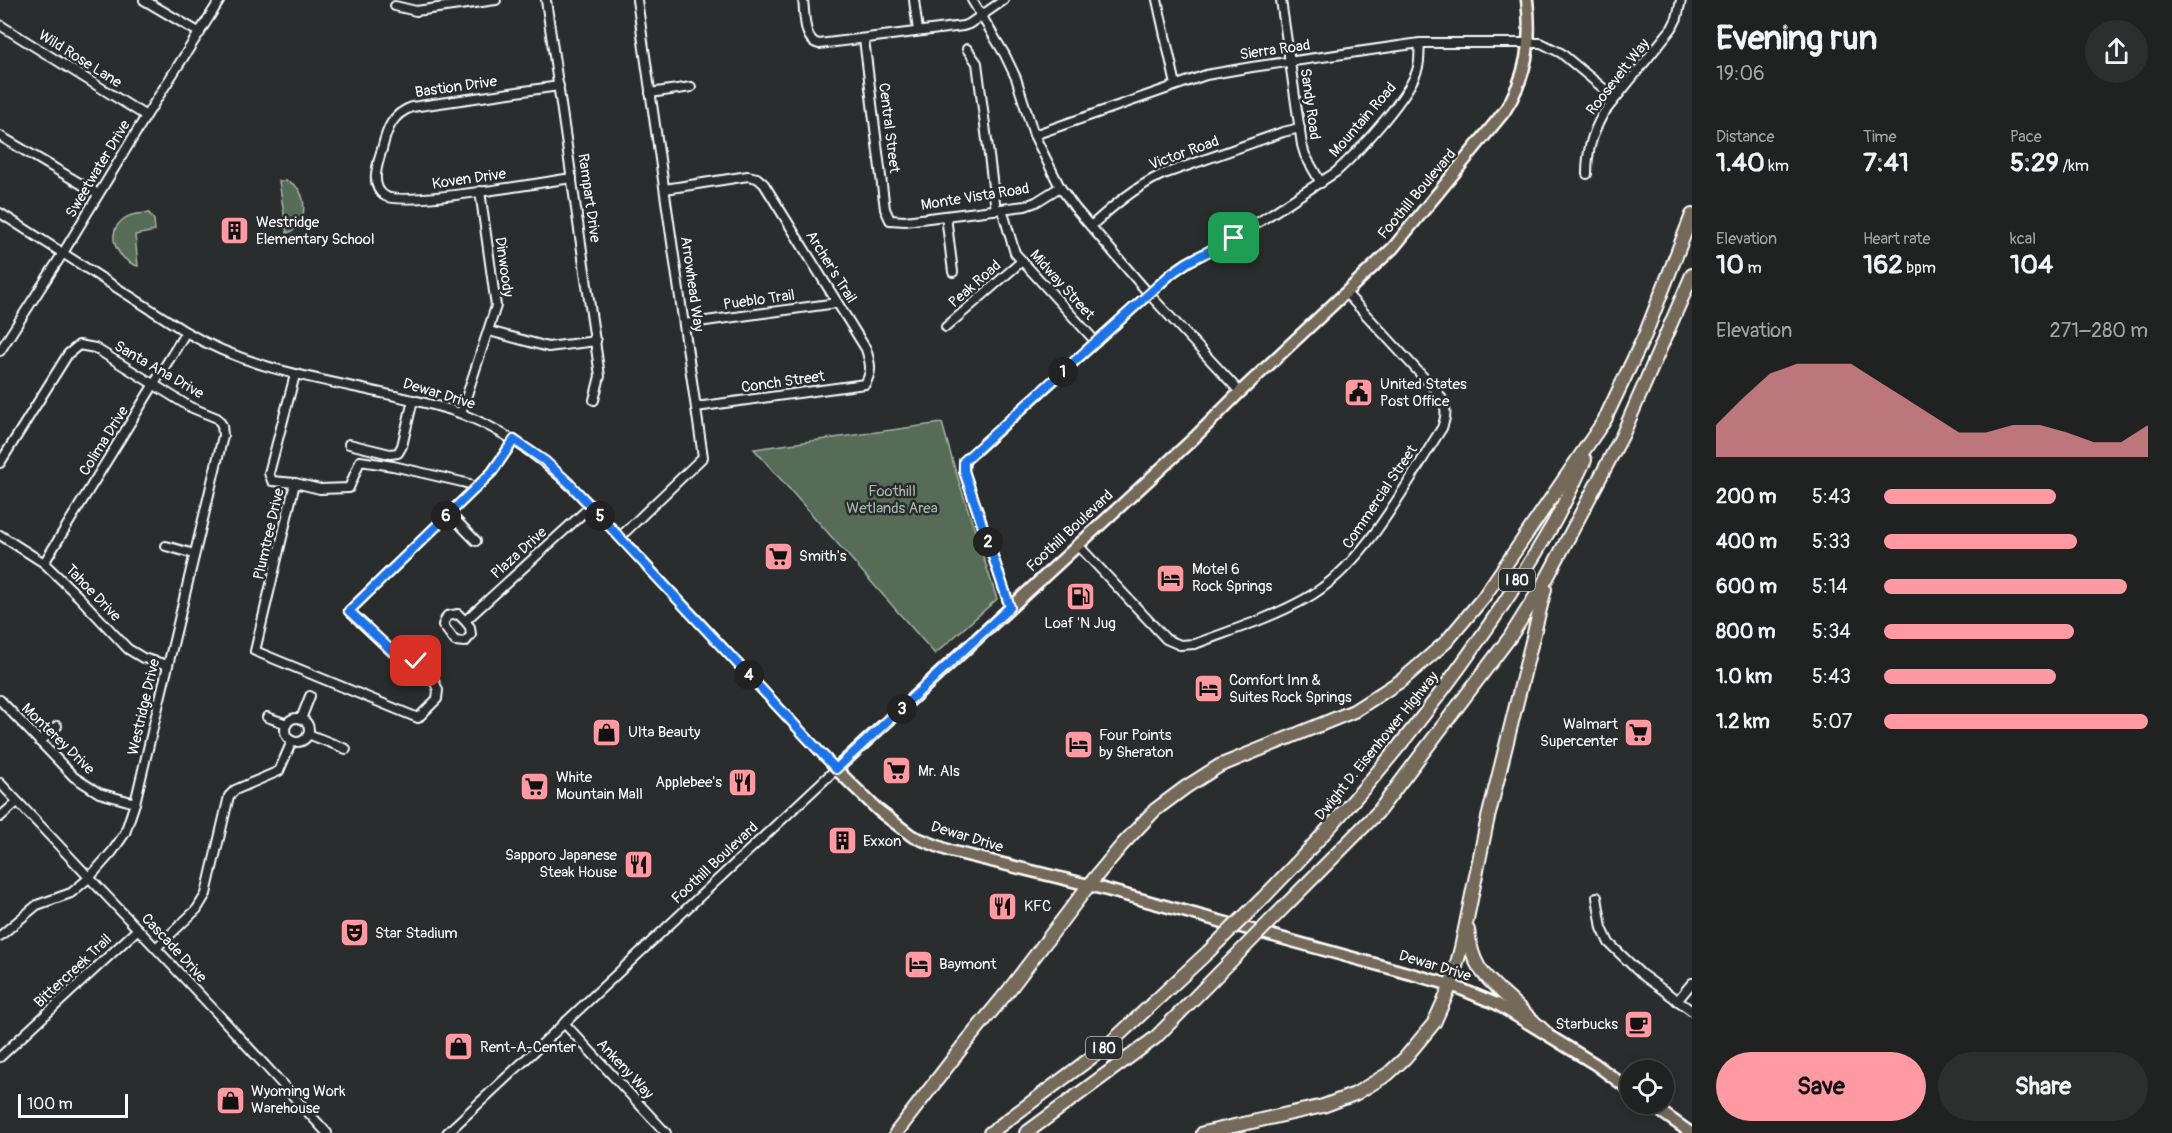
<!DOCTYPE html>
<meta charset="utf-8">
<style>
body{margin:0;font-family:Pangolin,sans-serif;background:#2d2f2f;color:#f1f3f6;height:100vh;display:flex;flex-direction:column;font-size:22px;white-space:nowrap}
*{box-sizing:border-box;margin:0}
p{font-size:20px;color:#a2a4a5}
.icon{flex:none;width:33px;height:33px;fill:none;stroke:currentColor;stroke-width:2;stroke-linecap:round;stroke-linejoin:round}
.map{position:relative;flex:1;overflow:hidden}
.drawer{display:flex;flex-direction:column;background:#202222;width:480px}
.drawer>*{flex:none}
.fabs{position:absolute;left:1620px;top:1060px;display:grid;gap:12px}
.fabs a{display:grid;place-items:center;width:54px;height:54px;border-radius:50%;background:#202222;box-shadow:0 3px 15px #0003,0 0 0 2px #3d3f40;font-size:30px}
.scale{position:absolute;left:18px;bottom:15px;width:110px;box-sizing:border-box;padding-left:6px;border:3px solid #fff;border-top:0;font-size:16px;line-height:21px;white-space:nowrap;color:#fff;-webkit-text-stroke:4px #2a2d2e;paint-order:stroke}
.pin{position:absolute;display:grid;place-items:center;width:51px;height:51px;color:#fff;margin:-26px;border-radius:12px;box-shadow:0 3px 9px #0006}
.km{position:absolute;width:30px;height:30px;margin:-15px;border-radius:50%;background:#222;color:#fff;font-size:16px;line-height:30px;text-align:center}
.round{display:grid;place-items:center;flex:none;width:63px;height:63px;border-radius:32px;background:#2d2f2f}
.summary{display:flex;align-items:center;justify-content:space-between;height:102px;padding:0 24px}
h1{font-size:33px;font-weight:700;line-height:45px}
.stats{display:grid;grid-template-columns:repeat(3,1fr);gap:9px;height:102px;padding:6px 24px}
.stats div{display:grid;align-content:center}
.stats b{font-size:26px;font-weight:700}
.stats small{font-size:16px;font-weight:400}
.stats p{font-size:16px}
.chart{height:168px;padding:12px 24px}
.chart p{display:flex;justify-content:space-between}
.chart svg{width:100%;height:108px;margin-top:6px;fill:#ff9aa2;opacity:.7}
.button{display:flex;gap:12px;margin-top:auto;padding:12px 24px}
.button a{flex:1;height:69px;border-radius:36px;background:#ff9aa2;color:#111;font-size:24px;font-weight:700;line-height:69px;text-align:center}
.button a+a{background:#2d2f2f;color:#f1f3f6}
ul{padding:0 24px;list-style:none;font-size:20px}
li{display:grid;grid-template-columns:96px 72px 1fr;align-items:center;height:45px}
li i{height:15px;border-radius:8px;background:#ff9aa2}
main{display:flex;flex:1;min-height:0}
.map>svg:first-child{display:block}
</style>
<main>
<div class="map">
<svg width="1692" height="1133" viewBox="0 0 1692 1133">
<rect width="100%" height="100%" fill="#2a2d2e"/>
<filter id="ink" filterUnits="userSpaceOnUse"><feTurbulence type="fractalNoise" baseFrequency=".0167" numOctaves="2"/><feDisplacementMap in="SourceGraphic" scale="12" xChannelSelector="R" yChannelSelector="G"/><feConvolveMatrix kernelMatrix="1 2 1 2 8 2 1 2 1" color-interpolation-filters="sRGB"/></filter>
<g filter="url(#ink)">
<!-- green -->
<g fill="#566c57" stroke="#aab6ab" stroke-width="1.5">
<path d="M279,181C283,181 286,180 289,182C310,190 308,228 287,233Z"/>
<path d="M149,213L154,220L155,231L135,235L138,266C117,260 103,233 125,218C132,213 140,214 149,213Z"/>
<polygon points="942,423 954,466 997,599 935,654 754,449"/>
</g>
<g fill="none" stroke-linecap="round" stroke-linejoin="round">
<defs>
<g id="minor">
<polyline points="144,0 200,33"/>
<polyline points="546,0 600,376 594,400"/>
<path d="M803,0C805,13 803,41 819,44L963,26L969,24L1004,0"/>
<polyline points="914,0 918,31"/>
<polyline points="972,0 1005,55 1016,78 1034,135 1060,187 1075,208 1149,294 1240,392"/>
<polyline points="1157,0 1176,85"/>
<polyline points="1281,0 1302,145 1305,155 1321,183"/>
<polyline points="395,6 416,11 496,0"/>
<polyline points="0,25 146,116"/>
<polyline points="864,39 885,209 890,220 905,221 1025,206 1036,202 1060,187"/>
<polyline points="967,49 977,63 996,210"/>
<path d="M559,86L412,107C392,114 387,129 382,149C378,163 369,186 385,196C403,207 543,182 572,178"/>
<polyline points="650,93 691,87"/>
<polyline points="1034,135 1206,75 1252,67 1420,43 1541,43 1561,53 1615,98"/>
<polyline points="0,136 98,194"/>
<path d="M1587,174C1587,151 1592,134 1603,114L1672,28L1677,18L1681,0"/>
<path d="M665,189L748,176L757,178L764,184L866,349C870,362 873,371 865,384L696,407"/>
<polyline points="1002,209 1015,253 1096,342"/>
<path d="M0,213L186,332C252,371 327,380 400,397C420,402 442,406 462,414C513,434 553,467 591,506L836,769L447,1133"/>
<polyline points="946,216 953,272"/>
<path d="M1091,226C1113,206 1134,188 1161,175L1283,132L1300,128"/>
<polyline points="684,324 837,303"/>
<polyline points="946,327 1022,261"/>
<polyline points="489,331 548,347 596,341"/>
<polyline points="0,351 63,253 146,116 220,0"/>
<polyline points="295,375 269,473 272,481 295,483 255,651 418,718 437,699 438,690 435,683 416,661 391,651 349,611 492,472 514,440"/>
<polyline points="461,413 496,306 480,191"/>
<polyline points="349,444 390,454 398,453 402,446 413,400"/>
<polyline points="0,463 68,354 79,345 95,348 190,407 217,418 222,425 223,436 135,803 125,833 112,852 89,878 71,893 37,905 0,936"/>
<polyline points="295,483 320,489 349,488 360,461 393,466 462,482 469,484 474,489"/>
<polyline points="449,513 476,541"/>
<polyline points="0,535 44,563 79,597 128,649 143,658 168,665"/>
<polyline points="620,537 703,457 637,0"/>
<path d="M1077,544L1166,639L1180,645L1195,644C1232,630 1271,618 1305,599C1366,565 1405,485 1442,428C1447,415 1447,406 1439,394L1346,293"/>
<polyline points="166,546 194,554"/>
<polyline points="44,563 186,332"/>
<path d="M1010,607L964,471L965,461L1172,273L1188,262L1234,238L1336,172C1358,152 1412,94 1418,67C1420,59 1419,51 1420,43"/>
<polyline points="465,621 470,627 471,635 465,642 455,641 443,625 447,616 458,614 465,621 591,506"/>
<polyline points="0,700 74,777 99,793 135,803"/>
<polyline points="267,717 287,724"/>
<circle cx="297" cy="730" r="12"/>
<polyline points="301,719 310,696"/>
<polyline points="308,734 346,749"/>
<polyline points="40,742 57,726"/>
<polyline points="0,783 217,1013 327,1133"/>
<polyline points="0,817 17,802"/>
<polyline points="1597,897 1602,928 1609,943 1641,974 1692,1011"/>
<polyline points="156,948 197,909 206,894 229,796 235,790 279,771 292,741"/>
<polyline points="1677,1001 1692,983"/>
<polyline points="564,1023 666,1133"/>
<polyline points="0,1057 138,929"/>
</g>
<g id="major">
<path d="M1527,0C1532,41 1527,77 1504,112L1393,248L1240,392L1194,438L836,769L878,810L912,836L950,851L1089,885L1451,985L1497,1004L1595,1064L1630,1090"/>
<polyline points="1650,1104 1691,1133"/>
</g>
<g id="highway">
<polyline points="1603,423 1645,335 1692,215"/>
<path d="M1264,897C1374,785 1473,661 1552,526C1564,505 1574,482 1585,460"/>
<polyline points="1288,903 1378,812 1510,637 1547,578 1622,436 1692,275"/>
<path d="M1468,930C1472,966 1482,974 1507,997C1520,1009 1533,1021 1546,1033"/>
<polyline points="896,1133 963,1046 1009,990 1089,885 1122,845 1155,810 1186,787 1219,766 1354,711 1402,680 1446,642 1483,598 1606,418"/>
<polyline points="990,1133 1107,1046 1208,952"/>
<polyline points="1026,1133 1155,1038 1233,959"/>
<polyline points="1203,1133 1323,1106 1355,1094 1388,1074 1405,1058 1434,1023 1451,985 1461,948 1487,822 1545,589"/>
</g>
</defs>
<!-- minor casing -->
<use href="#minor" stroke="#fff" stroke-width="12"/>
<!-- major casing -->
<use href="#major" stroke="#fff" stroke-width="15"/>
<!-- highway casing -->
<use href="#highway" stroke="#fff" stroke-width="16"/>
<!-- minor -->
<use href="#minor" stroke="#2a2d2e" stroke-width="8"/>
<!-- major -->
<use href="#major" stroke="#746a5a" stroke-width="10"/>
<!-- highway -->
<use href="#highway" stroke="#746a5a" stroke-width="12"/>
<defs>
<g id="highway-bridge">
<polyline points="1208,952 1264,897"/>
<polyline points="1233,959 1288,903"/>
</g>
</defs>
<!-- highway-bridge casing -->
<use href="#highway-bridge" stroke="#fff" stroke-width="16" stroke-linecap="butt"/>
<!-- highway-bridge -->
<use href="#highway-bridge" stroke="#746a5a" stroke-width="12"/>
</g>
</g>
<g fill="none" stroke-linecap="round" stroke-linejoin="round" filter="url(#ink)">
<defs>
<polyline id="route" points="416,661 392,651 349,611 492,472 514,440 545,461 569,483 836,769 1010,607 964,471 964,461 1172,273 1188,262 1234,238"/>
</defs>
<!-- route casing -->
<use href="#route" stroke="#fff" stroke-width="12"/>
<!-- route -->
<use href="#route" stroke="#1a73e8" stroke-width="8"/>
</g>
<!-- icons -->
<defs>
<symbol id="building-square" viewBox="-11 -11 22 22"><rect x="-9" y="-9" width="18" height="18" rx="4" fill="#ff9aa2" stroke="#2a2d2e"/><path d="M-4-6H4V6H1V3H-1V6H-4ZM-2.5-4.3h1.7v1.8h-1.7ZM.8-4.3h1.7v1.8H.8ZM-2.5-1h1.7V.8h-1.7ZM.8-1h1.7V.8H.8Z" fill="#111"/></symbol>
<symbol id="civic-square" viewBox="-11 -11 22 22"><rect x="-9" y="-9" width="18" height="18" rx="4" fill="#ff9aa2" stroke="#2a2d2e"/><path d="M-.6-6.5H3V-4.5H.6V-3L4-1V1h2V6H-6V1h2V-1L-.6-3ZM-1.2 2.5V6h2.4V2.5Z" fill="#111"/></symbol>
<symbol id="supermarket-square" viewBox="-11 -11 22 22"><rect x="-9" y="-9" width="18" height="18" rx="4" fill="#ff9aa2" stroke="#2a2d2e"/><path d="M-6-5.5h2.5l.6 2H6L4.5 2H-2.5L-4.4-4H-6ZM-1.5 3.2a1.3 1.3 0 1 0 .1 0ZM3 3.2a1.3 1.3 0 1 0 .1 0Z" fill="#111"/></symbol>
<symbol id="hotel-square" viewBox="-11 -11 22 22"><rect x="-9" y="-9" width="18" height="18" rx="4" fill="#ff9aa2" stroke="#2a2d2e"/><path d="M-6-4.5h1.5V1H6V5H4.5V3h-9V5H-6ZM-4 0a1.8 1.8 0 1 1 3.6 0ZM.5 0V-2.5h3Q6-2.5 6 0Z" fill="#111"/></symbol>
<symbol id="fuel-square" viewBox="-11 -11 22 22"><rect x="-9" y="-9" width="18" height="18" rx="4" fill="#ff9aa2" stroke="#2a2d2e"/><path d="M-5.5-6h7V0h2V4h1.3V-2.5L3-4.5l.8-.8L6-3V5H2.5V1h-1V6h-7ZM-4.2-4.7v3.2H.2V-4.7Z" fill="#111"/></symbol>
<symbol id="shop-square" viewBox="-11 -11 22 22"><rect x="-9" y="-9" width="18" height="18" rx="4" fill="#ff9aa2" stroke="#2a2d2e"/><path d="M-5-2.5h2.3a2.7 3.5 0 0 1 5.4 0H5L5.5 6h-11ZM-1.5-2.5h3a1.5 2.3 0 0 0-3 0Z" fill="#111"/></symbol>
<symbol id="restaurant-square" viewBox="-11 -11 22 22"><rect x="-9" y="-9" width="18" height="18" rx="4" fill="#ff9aa2" stroke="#2a2d2e"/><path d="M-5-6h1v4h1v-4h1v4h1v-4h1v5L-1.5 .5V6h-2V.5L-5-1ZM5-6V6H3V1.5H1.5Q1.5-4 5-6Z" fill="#111"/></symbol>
<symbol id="theatre-square" viewBox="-11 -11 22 22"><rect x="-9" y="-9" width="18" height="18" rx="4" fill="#ff9aa2" stroke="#2a2d2e"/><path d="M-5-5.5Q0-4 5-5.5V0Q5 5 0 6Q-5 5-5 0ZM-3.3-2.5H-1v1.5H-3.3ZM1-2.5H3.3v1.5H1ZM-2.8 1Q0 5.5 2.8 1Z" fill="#111"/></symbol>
<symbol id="cafe-square" viewBox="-11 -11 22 22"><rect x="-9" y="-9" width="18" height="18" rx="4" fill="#ff9aa2" stroke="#2a2d2e"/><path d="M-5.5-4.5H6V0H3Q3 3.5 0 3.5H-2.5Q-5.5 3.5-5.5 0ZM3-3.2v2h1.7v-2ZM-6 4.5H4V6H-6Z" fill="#111"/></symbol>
</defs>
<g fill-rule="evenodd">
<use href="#building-square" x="218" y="214" width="33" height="33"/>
<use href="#civic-square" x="1342" y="376" width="33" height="33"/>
<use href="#supermarket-square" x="762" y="540" width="33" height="33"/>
<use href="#hotel-square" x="1154" y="562" width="33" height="33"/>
<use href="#fuel-square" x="1064" y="580" width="33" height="33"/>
<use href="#hotel-square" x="1192" y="672" width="33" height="33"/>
<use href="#shop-square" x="590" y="716" width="33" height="33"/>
<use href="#supermarket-square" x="1622" y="716" width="33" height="33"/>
<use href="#hotel-square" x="1062" y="728" width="33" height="33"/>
<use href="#supermarket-square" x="880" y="754" width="33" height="33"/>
<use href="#restaurant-square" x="726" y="766" width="33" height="33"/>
<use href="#supermarket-square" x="518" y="770" width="33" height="33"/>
<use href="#building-square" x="826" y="824" width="33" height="33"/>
<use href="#restaurant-square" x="622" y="848" width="33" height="33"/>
<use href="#restaurant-square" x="986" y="890" width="33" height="33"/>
<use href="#theatre-square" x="338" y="916" width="33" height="33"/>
<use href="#hotel-square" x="902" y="948" width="33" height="33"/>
<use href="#cafe-square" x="1622" y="1008" width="33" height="33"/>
<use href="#shop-square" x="442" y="1030" width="33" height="33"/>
<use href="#shop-square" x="214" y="1084" width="33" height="33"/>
</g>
<g text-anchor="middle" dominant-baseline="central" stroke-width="5" stroke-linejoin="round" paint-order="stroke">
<!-- shield labels -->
<g fill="#2a2d2e" stroke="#bfc0c0" stroke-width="1.5">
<rect x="1499" y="569" width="36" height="22" rx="4.5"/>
<rect x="1086" y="1037" width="36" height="22" rx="4.5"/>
</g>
<g font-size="14" font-weight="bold" fill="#fff">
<text x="1517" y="580">I 80</text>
<text x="1104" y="1048">I 80</text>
</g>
<!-- street labels -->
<g font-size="15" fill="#fff" stroke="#2a2d2e">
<text transform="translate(1275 50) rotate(-8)">Sierra Road</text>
<text transform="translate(80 59) rotate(32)">Wild Rose Lane</text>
<text transform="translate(1618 77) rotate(-52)">Roosevelt Way</text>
<text transform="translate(456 87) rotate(-8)">Bastion Drive</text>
<text transform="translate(1310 104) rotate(82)">Sandy Road</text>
<text transform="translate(1363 120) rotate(-49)">Mountain Road</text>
<text transform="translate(889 128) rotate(83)">Central Street</text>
<text transform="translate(1184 153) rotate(-20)">Victor Road</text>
<text transform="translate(98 169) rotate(-59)">Sweetwater Drive</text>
<text transform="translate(469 179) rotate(-8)">Koven Drive</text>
<text transform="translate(1417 194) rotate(-50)">Foothill Boulevard</text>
<text transform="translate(975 197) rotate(-9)">Monte Vista Road</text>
<text transform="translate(589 198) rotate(82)">Rampart Drive</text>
<text transform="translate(504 267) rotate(82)">Dinwoody</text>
<text transform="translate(831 267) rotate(58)">Archer's Trail</text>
<text transform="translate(692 284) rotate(82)">Arrowhead Way</text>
<text transform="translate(975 284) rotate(-41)">Peak Road</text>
<text transform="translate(1062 285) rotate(48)">Midway Street</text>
<text transform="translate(759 300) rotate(-8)">Pueblo Trail</text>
<text transform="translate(159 370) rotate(30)">Santa Ana Drive</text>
<text transform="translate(783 382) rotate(-8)">Conch Street</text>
<text transform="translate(439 394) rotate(17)">Dewar Drive</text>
<text transform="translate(104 441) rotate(-58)">Colima Drive</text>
<text transform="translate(1380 497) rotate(-56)">Commercial Street</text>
<text transform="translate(1070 531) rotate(-43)">Foothill Boulevard</text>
<text transform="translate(269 534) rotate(-77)">Plumtree Drive</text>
<text transform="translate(519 553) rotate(-42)">Plaza Drive</text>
<text transform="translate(93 593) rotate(46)">Tahoe Drive</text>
<text transform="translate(144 707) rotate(-77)">Westridge Drive</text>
<text transform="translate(58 739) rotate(44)">Monterey Drive</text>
<text transform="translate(1377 746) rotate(-51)">Dwight D. Eisenhower Highway</text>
<text transform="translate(967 837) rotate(17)">Dewar Drive</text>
<text transform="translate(715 863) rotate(-43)">Foothill Boulevard</text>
<text transform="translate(174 948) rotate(47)">Cascade Drive</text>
<text transform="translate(1435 966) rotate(17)">Dewar Drive</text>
<text transform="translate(73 971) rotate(-43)">Bittercreek Trail</text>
<text transform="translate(625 1069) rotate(47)">Ankeny Way</text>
</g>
<!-- poi labels -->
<g font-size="15" fill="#fff" stroke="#2a2d2e" text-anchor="start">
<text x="256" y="222">Westridge<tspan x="256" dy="17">Elementary School</tspan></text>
<text x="1380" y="384">United States<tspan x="1380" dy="17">Post Office</tspan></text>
<text x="799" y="556">Smith's</text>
<text x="1192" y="569">Motel 6<tspan x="1192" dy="17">Rock Springs</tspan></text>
<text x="1080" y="623" text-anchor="middle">Loaf 'N Jug</text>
<text x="1229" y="680">Comfort Inn &amp;<tspan x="1229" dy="17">Suites Rock Springs</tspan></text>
<text x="1618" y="724" text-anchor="end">Walmart<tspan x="1618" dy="17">Supercenter</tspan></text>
<text x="628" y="732">Ulta Beauty</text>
<text x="1099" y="735">Four Points<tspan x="1099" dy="17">by Sheraton</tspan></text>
<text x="918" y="771">Mr. Als</text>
<text x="556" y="777">White<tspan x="556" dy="17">Mountain Mall</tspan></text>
<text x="722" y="782" text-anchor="end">Applebee's</text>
<text x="863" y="841">Exxon</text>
<text x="617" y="855" text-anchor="end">Sapporo Japanese<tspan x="617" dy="17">Steak House</tspan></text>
<text x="1024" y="906">KFC</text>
<text x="375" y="933">Star Stadium</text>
<text x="939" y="964">Baymont</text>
<text x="1618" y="1024" text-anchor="end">Starbucks</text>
<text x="480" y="1047">Rent-A-Center</text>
<text x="251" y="1091">Wyoming Work<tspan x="251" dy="17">Warehouse</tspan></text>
</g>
<!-- park labels -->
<g font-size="15" fill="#aab6ab" stroke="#2a2d2e">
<text x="892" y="491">Foothill<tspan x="892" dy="17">Wetlands Area</tspan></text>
</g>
</g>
</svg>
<div class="fabs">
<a><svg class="icon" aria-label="locate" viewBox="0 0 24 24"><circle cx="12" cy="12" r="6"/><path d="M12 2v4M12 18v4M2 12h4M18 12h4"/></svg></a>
</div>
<div class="scale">100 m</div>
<div class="pin" style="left:1234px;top:238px;background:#1e9e55"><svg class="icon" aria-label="arrive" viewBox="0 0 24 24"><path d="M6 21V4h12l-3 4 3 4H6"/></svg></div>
<div class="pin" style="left:416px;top:661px;background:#d93025"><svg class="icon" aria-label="check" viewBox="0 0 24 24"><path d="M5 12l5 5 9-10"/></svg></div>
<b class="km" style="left:1063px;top:372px">1</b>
<b class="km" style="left:988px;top:542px">2</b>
<b class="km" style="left:902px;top:709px">3</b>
<b class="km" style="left:749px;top:675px">4</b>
<b class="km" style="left:600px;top:516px">5</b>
<b class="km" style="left:446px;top:516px">6</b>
</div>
<section class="drawer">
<div class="summary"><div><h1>Evening run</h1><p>19:06</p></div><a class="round"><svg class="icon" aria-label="share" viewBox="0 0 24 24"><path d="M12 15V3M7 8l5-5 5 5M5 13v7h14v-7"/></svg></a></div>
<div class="stats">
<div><p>Distance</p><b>1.40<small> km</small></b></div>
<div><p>Time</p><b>7:41</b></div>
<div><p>Pace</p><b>5:29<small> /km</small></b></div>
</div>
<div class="stats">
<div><p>Elevation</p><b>10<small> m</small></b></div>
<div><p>Heart rate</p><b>162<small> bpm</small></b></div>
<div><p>kcal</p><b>104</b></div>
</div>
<div class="chart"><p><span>Elevation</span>271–280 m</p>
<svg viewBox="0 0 160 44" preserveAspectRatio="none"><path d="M0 44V31L10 20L20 10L30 6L40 6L50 6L60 13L70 20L80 27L90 34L100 34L110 31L120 31L130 34L140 38L150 38L160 31V44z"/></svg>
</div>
<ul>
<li><b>200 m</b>5:43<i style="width:65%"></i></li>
<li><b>400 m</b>5:33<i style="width:73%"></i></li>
<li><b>600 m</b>5:14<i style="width:92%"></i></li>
<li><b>800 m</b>5:34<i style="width:72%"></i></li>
<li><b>1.0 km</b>5:43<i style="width:65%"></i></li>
<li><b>1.2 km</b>5:07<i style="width:100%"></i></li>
</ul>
<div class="button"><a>Save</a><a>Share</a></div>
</section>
</main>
